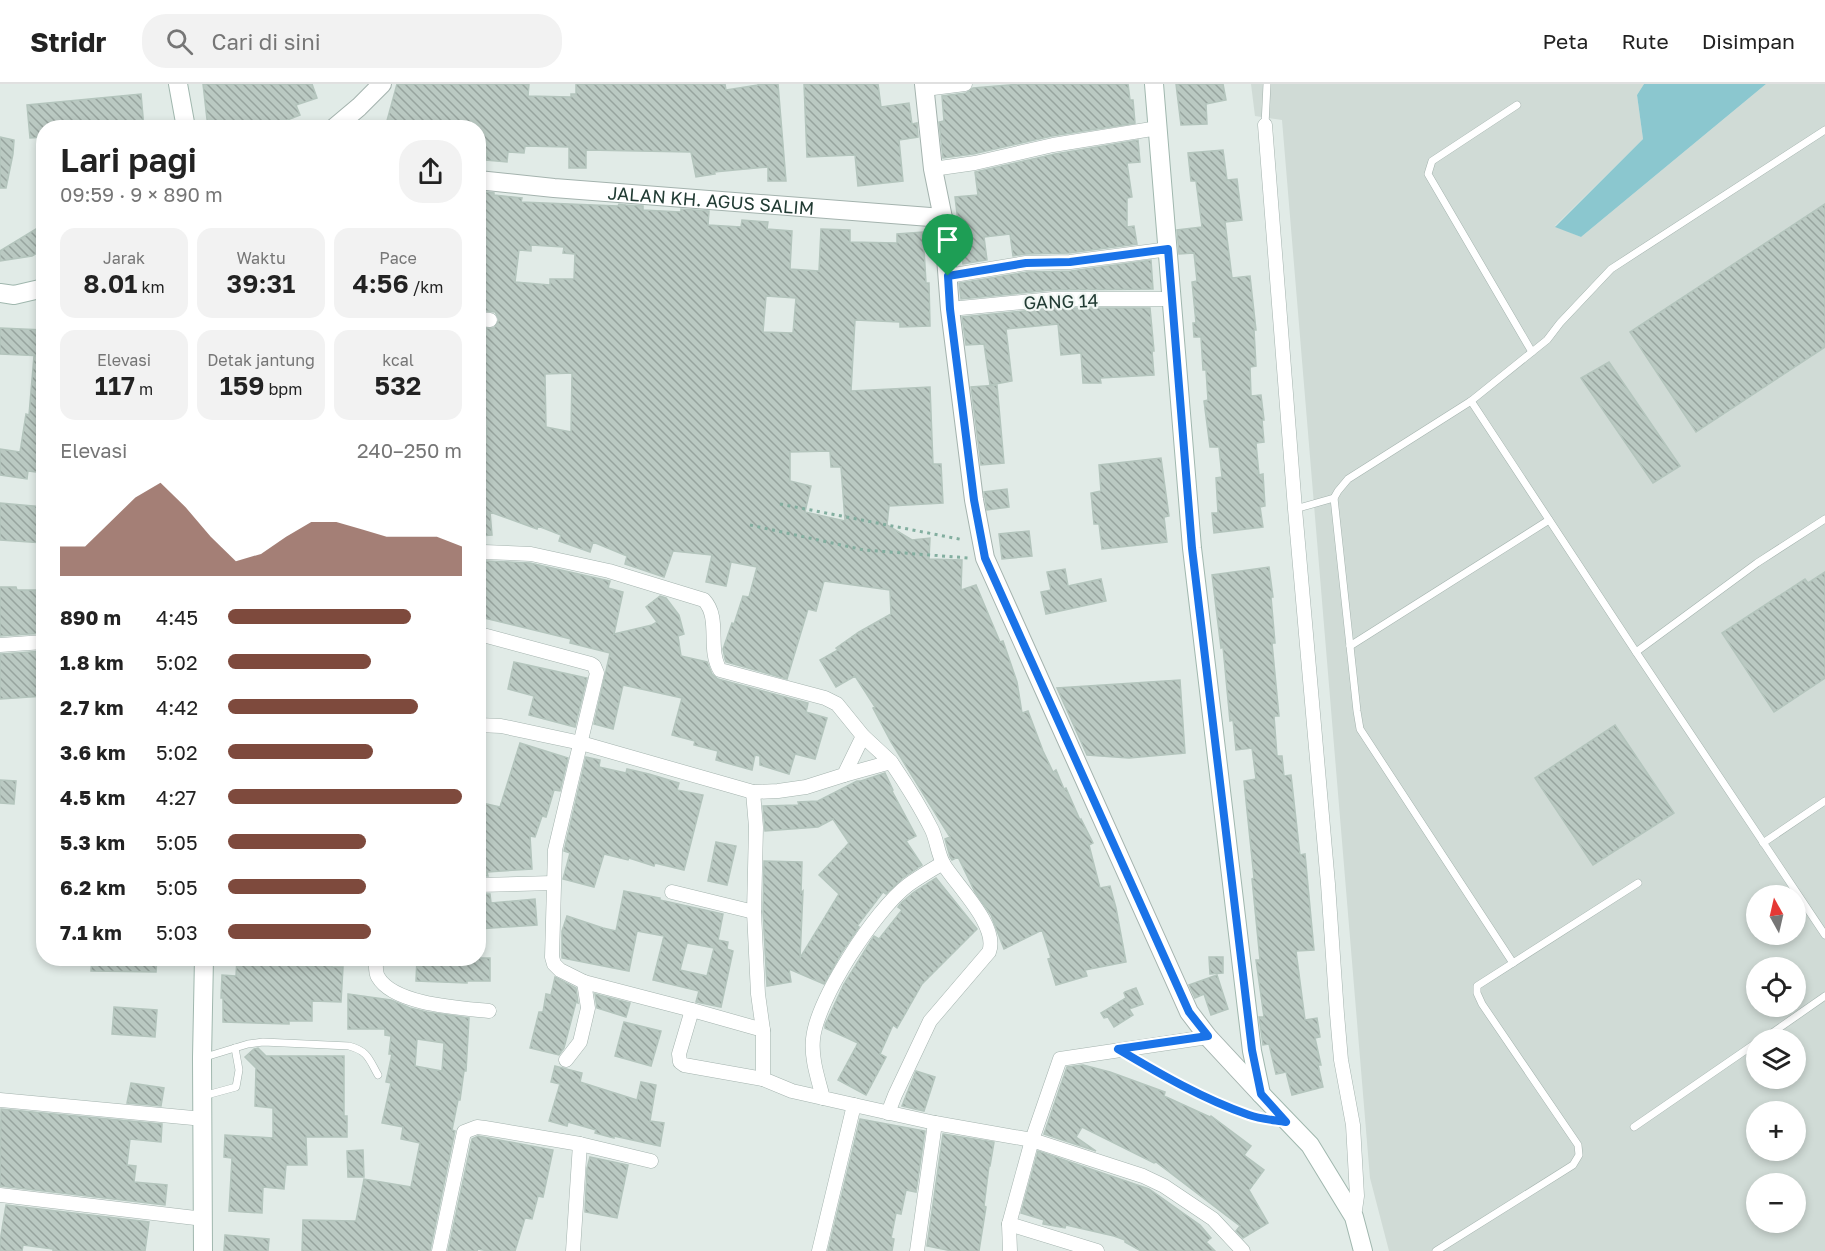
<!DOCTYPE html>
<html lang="id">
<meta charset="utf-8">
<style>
body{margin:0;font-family:"Golos Text",sans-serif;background:#f2f2f2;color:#222;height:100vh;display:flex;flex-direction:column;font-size:22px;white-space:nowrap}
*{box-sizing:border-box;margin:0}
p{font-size:20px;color:#767676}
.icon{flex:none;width:33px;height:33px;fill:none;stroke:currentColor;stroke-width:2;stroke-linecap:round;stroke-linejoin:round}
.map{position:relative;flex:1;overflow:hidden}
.details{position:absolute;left:36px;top:36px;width:450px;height:846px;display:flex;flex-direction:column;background:#fff;border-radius:24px;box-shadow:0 3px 9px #0003}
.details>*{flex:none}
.needle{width:39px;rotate:352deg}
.fabs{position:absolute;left:1746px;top:801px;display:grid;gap:12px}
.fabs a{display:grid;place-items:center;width:60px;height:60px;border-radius:50%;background:#fff;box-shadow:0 3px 9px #0003;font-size:30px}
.pin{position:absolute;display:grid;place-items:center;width:51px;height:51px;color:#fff;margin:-62px -26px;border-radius:50% 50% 50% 0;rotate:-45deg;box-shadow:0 0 6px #0007}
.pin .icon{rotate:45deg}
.round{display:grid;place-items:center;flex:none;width:63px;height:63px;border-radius:24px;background:#f2f2f2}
.head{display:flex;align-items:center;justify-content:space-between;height:102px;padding:0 24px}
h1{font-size:33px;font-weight:600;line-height:45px}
.stats{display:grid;grid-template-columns:repeat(3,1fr);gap:9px;height:102px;padding:6px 24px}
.stats div{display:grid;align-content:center;border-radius:15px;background:#f2f2f2;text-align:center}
.stats b{font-size:26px;font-weight:600}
.stats small{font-size:16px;font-weight:400}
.stats p{font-size:16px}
.chart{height:168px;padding:12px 24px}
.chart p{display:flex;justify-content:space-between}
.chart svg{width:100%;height:108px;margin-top:6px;fill:#7e4a3d;opacity:.7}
ul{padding:0 24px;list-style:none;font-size:20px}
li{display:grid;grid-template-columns:96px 72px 1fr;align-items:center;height:45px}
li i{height:15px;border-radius:8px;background:#7e4a3d}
header{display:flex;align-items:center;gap:36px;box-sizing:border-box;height:84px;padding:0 30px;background:#fff;border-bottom:2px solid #e0e0e0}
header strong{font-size:28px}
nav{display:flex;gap:33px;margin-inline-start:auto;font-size:21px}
.search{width:420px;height:54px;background:#f2f2f2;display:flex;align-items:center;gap:15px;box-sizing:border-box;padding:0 21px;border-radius:24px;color:#767676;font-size:22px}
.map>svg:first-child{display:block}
</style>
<header>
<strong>Stridr</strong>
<div class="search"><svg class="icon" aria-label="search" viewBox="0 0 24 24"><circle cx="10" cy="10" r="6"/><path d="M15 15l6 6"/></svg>Cari di sini</div>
<nav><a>Peta</a><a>Rute</a><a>Disimpan</a></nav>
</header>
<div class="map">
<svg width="1825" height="1167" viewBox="0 0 1825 1167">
<defs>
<pattern id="building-back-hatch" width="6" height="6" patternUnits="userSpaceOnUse" patternTransform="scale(1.5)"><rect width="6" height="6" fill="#bac9c2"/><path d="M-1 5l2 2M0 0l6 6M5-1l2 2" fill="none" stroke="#97a49e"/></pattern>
</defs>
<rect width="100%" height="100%" fill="#e1ebe7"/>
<!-- built -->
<path fill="#d0dbd6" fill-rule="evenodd" d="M1251,0H1644L1637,11L1643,55L1555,142L1581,153L1766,0H1825V1167H1389L1370,1094L1282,36L1255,32ZM1756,812H1796V850H1756ZM1756,884H1796V922H1756ZM1756,956H1796V994H1756ZM1756,1028H1796V1066H1756ZM1756,1100H1796V1138H1756Z"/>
<!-- water -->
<polygon fill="#8bc7cf" points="1644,0 1766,0 1581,153 1555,143 1643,55 1637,11"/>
<!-- building -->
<g fill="url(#building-back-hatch)" stroke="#b4c5bd" stroke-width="1.5" fill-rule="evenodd">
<polygon points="203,0 312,0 317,14 296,21 300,31 282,38 283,44 208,44"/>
<polygon points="397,0 529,0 528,12 571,13 571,10 576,10 576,0 725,0 726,6 758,1 758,0 778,0 786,97 768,97 768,83 714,88 715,90 696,93 691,68 586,66 586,84 569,84 569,63 525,62 524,69 508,68 507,78 486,76 487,70 478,69 478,44 385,44"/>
<polygon points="804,0 878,0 881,23 909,19 912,40 917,39 918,53 899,56 903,97 858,102 855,71 807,73"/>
<polygon points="1021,0 1128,0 1130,16 1133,16 1135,39 1052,52 973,70 943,74 939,38 944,37 942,12 966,9 973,4"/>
<polygon points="1176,0 1223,0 1226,16 1206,20 1207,40 1181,41"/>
<polygon points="141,10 144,44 44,44 44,53 30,54 27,21"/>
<polygon points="0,53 14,56 13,70 6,104 0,104"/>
<polygon points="1138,56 1140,78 1127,79 1132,113 1127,114 1127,143 1134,142 1137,160 1069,169 1026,170 1013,172 1010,150 984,153 987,176 963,180 955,113 978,111 975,88 1055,70"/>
<polygon points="1223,66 1227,96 1237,95 1242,136 1225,138 1232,194 1250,192 1256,246 1254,246 1256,282 1250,283 1251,312 1261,311 1264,336 1262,336 1264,358 1256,359 1259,391 1263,390 1265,422 1260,423 1263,443 1214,449 1212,429 1218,429 1216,394 1222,393 1219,363 1210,363 1204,317 1208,316 1206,286 1203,286 1201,253 1194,253 1193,239 1196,239 1192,198 1197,197 1194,169 1179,170 1177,146 1202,143 1196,97 1191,97 1188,69"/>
<path d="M478,107L494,109V111L522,114L521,118L618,122L619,120L626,121L643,122V126L681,128V125L709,127L708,141L741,143L742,136L768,138L767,145L792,147L790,185L819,187L821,145L850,146V158L897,159V150L923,148L926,199H929L930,242L900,243V238L855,236L851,307L930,303L933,380H941L943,419L889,422L887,441L912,456L930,454L929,475L962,476L961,506L976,501L1000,558L1003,557L1017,598L1022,629L1028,627L1043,667L1053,688L1056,686L1064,705L1066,704L1080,736L1081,735L1093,759L1089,761L1100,804L1110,802L1116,824L1126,878L1085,886L1087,892L1056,901L1048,875L1051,874L1042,846L1004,865L991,831L975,808L958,773L952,776L950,773L945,755L950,753L891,658L873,624L875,623L855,592L836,603L820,576L838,566L836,564L859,548L891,530L890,506L824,497L816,527L808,525L787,595L726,578L725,575L723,565L732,539L734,540L743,512L749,513L757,483L731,478L726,502L706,498L712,471L673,467L664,493L625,480L627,472L593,458L590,468L559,457L561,451L538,442L537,445L490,428L492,451L478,452V391L482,392L487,342L478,341L480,273H482L483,244H494L499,236L495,228L478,226ZM531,161L564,163L563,169L575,170L574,195H550V201L515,198L519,166L531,167ZM766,212L796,214L793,249L763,248ZM572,289L571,348L546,343L545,290ZM830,367L831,383H841L845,437L805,428L811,402L790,397V368Z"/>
<polygon points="1825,120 1825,263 1696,348 1630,248"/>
<polygon points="44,140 44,165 32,172 0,177 0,167"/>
<polygon points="1151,176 1153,205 1053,206 961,215 959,199 1027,188 1071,187"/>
<polygon points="1053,224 1150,224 1154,267 1152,267 1154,291 1100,294 1101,299 1083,299 1081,269 1061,271 1058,240 1006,245 1012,297 990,301 984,260 966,261 962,233"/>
<polygon points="0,244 44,246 44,272 0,270"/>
<polygon points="34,272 44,272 44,389 28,387 27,395 0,391 0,365 20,368 26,330 29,331"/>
<polygon points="1609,278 1680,382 1653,399 1581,294"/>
<polygon points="997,301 1004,379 981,381 971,303"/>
<polygon points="1161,374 1169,432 1164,433 1167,458 1102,465 1099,440 1094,440 1091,409 1101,407 1099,381"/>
<polygon points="1007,405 1009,423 987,426 984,408"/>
<polygon points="0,419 44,423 44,459 0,456"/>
<polygon points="1029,447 1032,472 1002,475 999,450"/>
<polygon points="485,477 530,479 610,497 608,504 623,508 614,550 652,541 657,538 646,523 660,512 666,514 679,531 684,550 678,552 681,572 707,578 712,590 718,595 808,619 806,628 827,634 815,675 795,670 789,690 760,681 760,672 755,671 752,686 716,676 718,667 694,661 695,657 672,651 682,614 623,601 613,645 594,640 610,569 570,559 571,555 480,533 482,527 478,526 478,479"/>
<polygon points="1269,483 1273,513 1271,513 1275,559 1272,559 1279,632 1274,632 1277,672 1282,672 1284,692 1291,691 1300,771 1305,770 1314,866 1296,867 1305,936 1317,934 1320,953 1315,954 1321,981 1318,981 1323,1003 1292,1011 1286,988 1276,990 1269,960 1263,961 1259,933 1264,933 1256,876 1260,876 1252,795 1254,794 1244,697 1256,695 1252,664 1236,666 1233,636 1230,637 1223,563 1221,564 1212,491"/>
<polygon points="1065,485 1068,502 1101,495 1106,517 1046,530 1041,508 1051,506 1047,488"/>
<polygon points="1825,488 1825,594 1774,628 1722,549 1805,495 1808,499"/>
<polygon points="0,503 16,503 17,506 44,506 44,549 0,552"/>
<polygon points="44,567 44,612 0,615 0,570"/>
<polygon points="514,578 587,594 575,643 529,631 534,612 508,605"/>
<polygon points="1180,596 1185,669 1129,674 1087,671 1057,604"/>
<polygon points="1615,641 1674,729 1593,781 1535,694"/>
<polygon points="520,659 568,674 560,707 554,706 546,733 542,732 535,753 530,752 532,785 487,788 488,792 478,792 478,732 482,719 500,723"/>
<polygon points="586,673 600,676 599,683 626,689 627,685 649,690 679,699 677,706 703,711 684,786 655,779 654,782 629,774 628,776 604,770 594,803 563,795 570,769 564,767"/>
<polygon points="885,689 893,706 892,707 916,752 906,757 922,781 903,794 886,810 883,808 857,842 859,843 842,868 824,900 789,885 791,898 767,902 763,828 764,777 802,778 801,809 803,807 800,874 839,810 819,791 849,759 833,735 818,743 765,747 763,722 799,721 798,718 818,717 857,697 861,697"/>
<polygon points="0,696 16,697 14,720 0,719"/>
<polygon points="716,758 736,762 727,801 708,797"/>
<polygon points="936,794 977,845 922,900 897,944 893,941 880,970 886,973 866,1011 838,996 858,959 825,944 825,941 844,900 872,855 874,852 879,855 902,826 898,823 901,819 914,808"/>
<path d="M624,807L660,814V816L723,830L718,856L728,858L727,865L733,867L721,923L696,918L699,907L653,896L664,852L637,847L629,887L562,874V847L567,832L603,844L616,847ZM687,859L714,864L707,892L680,886Z"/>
<polygon points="478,810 490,810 491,819 535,815 537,841 478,845"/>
<polygon points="1209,873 1223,873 1223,889 1210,890"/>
<polygon points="92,874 157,874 156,888 91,887"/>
<polygon points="237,874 286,874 286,881 313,882 313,874 332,874 332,883 343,883 341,918 312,917 312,937 289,937 289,940 223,938 223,914 221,914 222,891 236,892"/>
<polygon points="417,874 490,874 490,897 467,897 467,899 416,897"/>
<polygon points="1217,891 1228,925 1211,931 1204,910 1195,914 1189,901"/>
<polygon points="555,893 576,904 578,919 576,918 564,964 559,971 530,964 539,928 543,928 546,910 551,911"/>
<polygon points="1136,904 1143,920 1129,925 1133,931 1114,943 1108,933 1104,934 1101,929 1126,914 1124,909 1125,908"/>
<path d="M348,910L391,916L410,924L427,928L469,934L466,987H464L460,1016H458L452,1046L455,1047L430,1167H302L303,1136L356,1137L364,1095L411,1103L420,1059L401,1055L403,1043L382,1039L391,999L386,998L392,970H389L391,952L385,951V945H348ZM417,955L444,959L442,987L415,982Z"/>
<polygon points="595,910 630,919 626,933 597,924"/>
<polygon points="114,923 157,926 155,953 112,950"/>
<polygon points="624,938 661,947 651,982 615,972"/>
<polygon points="258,964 266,972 344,972 344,1032 347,1032 347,1053 306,1053 307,1081 286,1081 284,1105 263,1103 262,1129 229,1127 232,1074 224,1073 225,1051 273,1054 273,1024 255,1022 256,984 245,973 254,965"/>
<polygon points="1083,981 1110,988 1165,1008 1164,1012 1210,1033 1211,1032 1251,1062 1244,1071 1264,1086 1249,1106 1268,1139 1243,1154 1236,1147 1240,1142 1156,1078 1154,1079 1082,1043 1076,1053 1096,1067 1044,1050 1067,983"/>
<polygon points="555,982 582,989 580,998 637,1016 641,998 656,1001 650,1037 664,1039 660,1062 614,1052 614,1054 595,1049 596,1046 568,1038 567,1042 549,1037 560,1000 551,998"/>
<polygon points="916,987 935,993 924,1027 902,1022"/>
<polygon points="131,999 164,1004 161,1022 127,1019"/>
<polygon points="1,1025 162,1040 161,1058 130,1055 127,1081 136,1082 134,1098 167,1101 165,1121 0,1102"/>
<polygon points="860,1035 925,1047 916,1108 906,1106 901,1130 896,1129 891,1154 894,1155 892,1167 828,1167"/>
<polygon points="943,1050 994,1058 990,1082 989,1082 984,1122 986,1123 979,1167 952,1167 927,1162"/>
<polygon points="478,1052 553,1066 543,1113 538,1112 532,1135 525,1134 515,1167 488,1167 478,1165 477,1167 448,1167 472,1055"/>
<polygon points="363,1066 364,1093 348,1093 347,1067"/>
<polygon points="1038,1067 1149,1105 1200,1141 1211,1154 1206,1158 1215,1167 1141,1167 1125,1158 1125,1156 1114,1152 1066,1141 1065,1144 1043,1140 1044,1136 1021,1129"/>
<polygon points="590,1073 628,1081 617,1134 585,1128 587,1084"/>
<polygon points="6,1121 149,1138 145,1167 53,1167 53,1165 23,1161 22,1167 0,1167 0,1157"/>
<polygon points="225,1151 269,1155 268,1167 224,1167"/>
</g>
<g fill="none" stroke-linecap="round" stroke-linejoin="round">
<defs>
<g id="service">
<polyline points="1517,21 1432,77 1428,90 1532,268"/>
<polyline points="1265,41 1267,0"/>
<polyline points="1471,317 1636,568 1825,851"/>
<polyline points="1295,425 1334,414"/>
<polyline points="1350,562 1549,436"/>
<polyline points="1636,568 1757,479 1825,435"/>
<polyline points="1763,759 1825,717"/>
<polyline points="1513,879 1360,645 1357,627 1334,414 1338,407 1348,395 1471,317 1532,268 1547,256 1560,239 1611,185 1825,46"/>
<polyline points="1762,956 1825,912"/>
<polyline points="1121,967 1152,985 1214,1017 1251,1032 1280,1037"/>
<path d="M202,974L248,960L263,958L349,962C368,967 369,975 378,991"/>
<polyline points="203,1012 236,1003 239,986 235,964"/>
<polyline points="1634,1043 1756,959"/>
<polyline points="1436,1167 1573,1081 1579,1071 1578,1061 1482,920 1477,909 1477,902 1638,799"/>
</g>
<g id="minor">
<polyline points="925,5 965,0"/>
<polyline points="1265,41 1295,425 1328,800 1337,930 1341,976 1353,1041 1357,1112 1354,1133"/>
<polyline points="933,85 975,79 1053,61 1158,44"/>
<polyline points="948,192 1026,179 1070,178 1169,165"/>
<polyline points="950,225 1053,215 1172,215"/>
<polyline points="478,235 490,236"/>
<path d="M478,470L484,468L531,470L609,487L704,516C721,534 707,565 720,586L825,614L837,620L863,652L891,678L844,691"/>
<polyline points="478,548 483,551 591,580 594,582 597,589 555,766 552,873 554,880 560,886 584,898 692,926"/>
<polyline points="0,561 44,558"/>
<polyline points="478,641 501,642 581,659 753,708 778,707 806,703 844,691 863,652"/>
<polyline points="753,708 756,743 754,828 758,910 763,946 763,995 792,1007 823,1014"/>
<polyline points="478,801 553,799"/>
<polyline points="672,808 754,828"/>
<path d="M376,874C376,880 375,888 378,893C394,921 461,924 489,927"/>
<polyline points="763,946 692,926 679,970 680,978 684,981 763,995"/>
<polyline points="566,976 580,958 588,924 584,898"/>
<polyline points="0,1016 204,1035"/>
<path d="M854,1021L823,1014C818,994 811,975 813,955C817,915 875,826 908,801C919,793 931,786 943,779"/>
<path d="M888,1029L895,1011L930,937L989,868C999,842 957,802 944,781C938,771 937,757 932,746C920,722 906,700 891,678"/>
<polyline points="0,1111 204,1135"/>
<polyline points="1009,1140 1097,1167"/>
<polyline points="439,1167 464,1048 477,1043 485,1044 580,1060 651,1077"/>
<polyline points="573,1167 580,1060"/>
<polyline points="819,1167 854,1021 935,1039 1032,1056 1143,1092 1164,1102 1213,1135 1243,1167"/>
<polyline points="917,1167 935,1039"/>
<polyline points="1010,1167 1009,1140 1032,1056 1060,975 1208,953"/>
</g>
<g id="tertiary">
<polyline points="924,0 933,85 943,134 950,225 974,416 985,474 1189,928 1208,953 1261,1010"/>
<polyline points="334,44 359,23 382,0"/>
<path id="s1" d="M478,96L554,104L943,134"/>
</g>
<g id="secondary">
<polyline points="178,0 186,44"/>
<polyline points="1154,0 1192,464 1252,967 1261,1010 1310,1061 1354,1133 1363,1167"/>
<polyline points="0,209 14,211 44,204"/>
<polyline points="203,1167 202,974 204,874"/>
</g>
</defs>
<!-- service casing -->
<use href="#service" stroke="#a4b3ae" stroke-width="8"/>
<!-- minor casing -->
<use href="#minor" stroke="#a4b3ae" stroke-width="15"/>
<!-- tertiary casing -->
<use href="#tertiary" stroke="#a4b3ae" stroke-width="20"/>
<!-- secondary casing -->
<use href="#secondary" stroke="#a0b7ae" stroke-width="20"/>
<!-- path -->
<g stroke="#82ae9f" stroke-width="3" stroke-dasharray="3 4.5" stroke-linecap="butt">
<polyline points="780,420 964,456"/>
<polyline points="750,441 864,466 969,474"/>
</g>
<!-- service -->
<use href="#service" stroke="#fff" stroke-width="7"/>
<!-- minor -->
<use href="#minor" stroke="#fff" stroke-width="14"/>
<!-- tertiary -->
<use href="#tertiary" stroke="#fff" stroke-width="18"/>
<!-- secondary -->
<use href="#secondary" stroke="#fff" stroke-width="18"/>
</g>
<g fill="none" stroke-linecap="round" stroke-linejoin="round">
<defs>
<path id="route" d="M1168,165L1192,464L1252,966L1261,1010L1286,1038C1274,1036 1260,1035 1249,1031C1203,1015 1160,990 1118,965L1208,952L1189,928L985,474L974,416L950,225L948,192L1026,179L1070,178Z"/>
</defs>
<!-- route casing -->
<use href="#route" stroke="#fff" stroke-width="12"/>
<!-- route -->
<use href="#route" stroke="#1a73e8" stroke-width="8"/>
</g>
<g text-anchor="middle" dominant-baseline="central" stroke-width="4.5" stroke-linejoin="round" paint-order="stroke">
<!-- street labels -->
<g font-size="18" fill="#223c34" stroke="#f2f8f5">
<text stroke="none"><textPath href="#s1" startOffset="234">JALAN KH. AGUS SALIM</textPath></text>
<text transform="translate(1061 217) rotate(-2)">GANG 14</text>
</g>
</g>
</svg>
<div class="fabs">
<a><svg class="needle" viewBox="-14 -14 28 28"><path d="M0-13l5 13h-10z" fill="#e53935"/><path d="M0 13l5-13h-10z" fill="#767676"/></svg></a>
<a><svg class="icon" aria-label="locate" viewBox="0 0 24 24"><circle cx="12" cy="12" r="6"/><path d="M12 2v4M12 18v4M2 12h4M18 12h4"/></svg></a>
<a><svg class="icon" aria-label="layers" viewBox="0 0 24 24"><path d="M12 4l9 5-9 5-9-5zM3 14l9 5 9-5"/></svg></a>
<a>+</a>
<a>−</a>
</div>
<div class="pin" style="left:948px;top:192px;background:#1e9e55"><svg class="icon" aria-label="arrive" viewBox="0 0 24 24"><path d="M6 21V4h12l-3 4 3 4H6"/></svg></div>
<section class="details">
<div class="head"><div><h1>Lari pagi</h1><p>09:59 · 9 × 890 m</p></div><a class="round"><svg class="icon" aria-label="share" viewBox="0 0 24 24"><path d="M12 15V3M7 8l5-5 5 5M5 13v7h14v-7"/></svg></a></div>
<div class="stats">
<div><p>Jarak</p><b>8.01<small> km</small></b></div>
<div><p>Waktu</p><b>39:31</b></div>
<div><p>Pace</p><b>4:56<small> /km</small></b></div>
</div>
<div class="stats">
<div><p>Elevasi</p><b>117<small> m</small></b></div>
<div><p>Detak jantung</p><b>159<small> bpm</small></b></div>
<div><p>kcal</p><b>532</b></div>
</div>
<div class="chart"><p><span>Elevasi</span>240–250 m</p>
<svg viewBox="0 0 160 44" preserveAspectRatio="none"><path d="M0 44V32L10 32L20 22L30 12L40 6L50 16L60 28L70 38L80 35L90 28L100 22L110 22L120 25L130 28L140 28L150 28L160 32V44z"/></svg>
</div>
<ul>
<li><b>890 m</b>4:45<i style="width:78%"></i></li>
<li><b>1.8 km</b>5:02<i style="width:61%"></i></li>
<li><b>2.7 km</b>4:42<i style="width:81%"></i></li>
<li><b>3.6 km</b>5:02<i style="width:62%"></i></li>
<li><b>4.5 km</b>4:27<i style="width:100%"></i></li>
<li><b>5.3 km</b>5:05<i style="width:59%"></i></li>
<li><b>6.2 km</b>5:05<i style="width:59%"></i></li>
<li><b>7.1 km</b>5:03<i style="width:61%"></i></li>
</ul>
</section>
</div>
